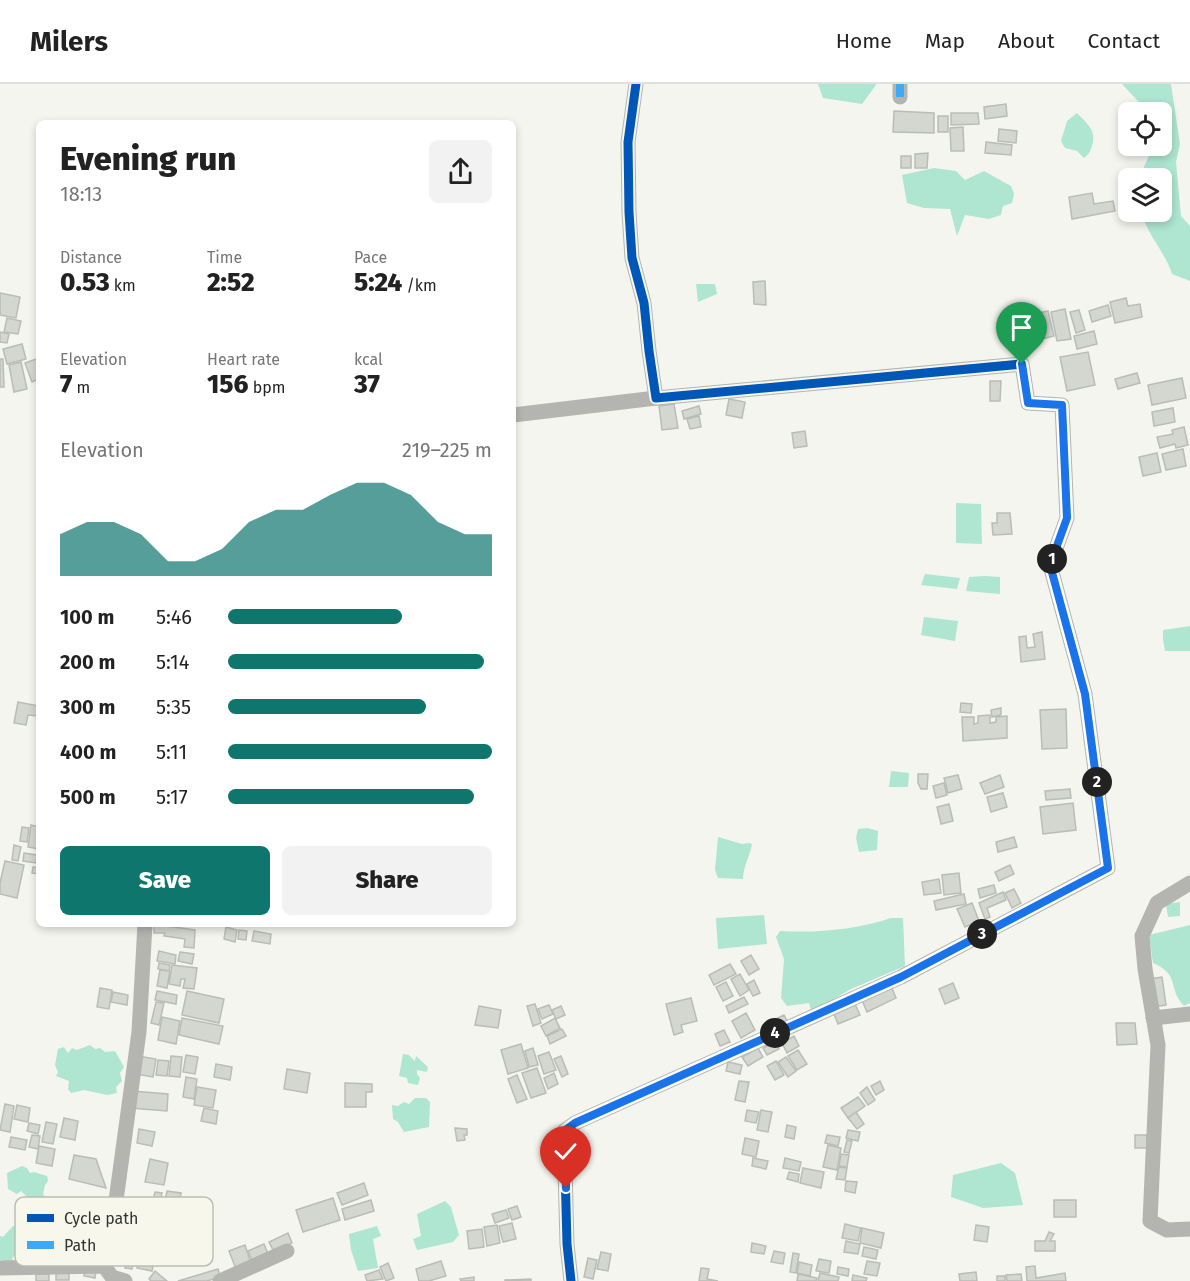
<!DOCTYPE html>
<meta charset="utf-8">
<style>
body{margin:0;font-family:"Fira Sans",sans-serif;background:#f2f2f2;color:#222;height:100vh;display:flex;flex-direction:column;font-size:22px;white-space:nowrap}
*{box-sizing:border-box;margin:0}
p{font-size:20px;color:#767676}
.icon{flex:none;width:33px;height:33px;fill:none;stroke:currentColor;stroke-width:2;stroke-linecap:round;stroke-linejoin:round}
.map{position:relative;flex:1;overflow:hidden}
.panel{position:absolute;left:36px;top:36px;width:480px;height:807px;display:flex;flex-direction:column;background:#fff;border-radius:9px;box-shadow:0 3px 9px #0003}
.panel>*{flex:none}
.tools{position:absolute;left:1118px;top:18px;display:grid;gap:12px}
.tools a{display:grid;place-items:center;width:54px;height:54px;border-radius:9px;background:#fff;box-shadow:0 3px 9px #0003;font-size:30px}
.pin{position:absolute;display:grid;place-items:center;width:51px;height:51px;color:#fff;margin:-62px -26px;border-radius:50% 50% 50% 0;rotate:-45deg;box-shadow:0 0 6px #0007}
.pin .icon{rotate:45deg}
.km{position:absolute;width:30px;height:30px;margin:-15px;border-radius:50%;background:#222;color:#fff;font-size:16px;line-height:30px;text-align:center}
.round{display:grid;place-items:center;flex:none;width:63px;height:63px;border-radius:9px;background:#f2f2f2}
.headline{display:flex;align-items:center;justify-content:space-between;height:102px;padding:0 24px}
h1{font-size:33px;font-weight:800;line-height:45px}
.stats{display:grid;grid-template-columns:repeat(3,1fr);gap:9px;height:102px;padding:6px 24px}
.stats div{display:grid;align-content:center}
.stats b{font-size:26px;font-weight:800}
.stats small{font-size:16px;font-weight:400}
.stats p{font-size:16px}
.chart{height:168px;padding:12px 24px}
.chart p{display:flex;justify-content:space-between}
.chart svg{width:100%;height:108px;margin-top:6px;fill:#0f766e;opacity:.7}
.button{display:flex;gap:12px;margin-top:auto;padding:12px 24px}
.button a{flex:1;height:69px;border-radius:9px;background:#0f766e;color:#fff;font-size:24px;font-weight:800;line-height:69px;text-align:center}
.button a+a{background:#f2f2f2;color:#222}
ul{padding:0 24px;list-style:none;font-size:20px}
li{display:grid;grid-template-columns:96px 72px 1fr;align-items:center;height:45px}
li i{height:15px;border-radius:8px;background:#0f766e}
header{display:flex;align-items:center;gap:36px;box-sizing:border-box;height:84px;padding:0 30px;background:#fff;border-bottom:2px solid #e0e0e0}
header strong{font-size:28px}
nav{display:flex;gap:33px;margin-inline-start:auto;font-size:21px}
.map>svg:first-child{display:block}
</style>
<header>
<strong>Milers</strong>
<nav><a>Home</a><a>Map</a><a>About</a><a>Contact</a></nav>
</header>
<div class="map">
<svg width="1190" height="1197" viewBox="0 0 1190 1197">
<rect width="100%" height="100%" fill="#f4f5ee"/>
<!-- water -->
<g fill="#aee6d1">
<polygon points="818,0 876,0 876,1 862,20 823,14"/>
<path d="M1122,0H1171L1180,60L1176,78L1181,132L1190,142V197L1172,190C1165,167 1146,150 1142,128H1161V94H1139L1152,65V62H1161V28H1141L1138,17Z"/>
<path d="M1077,29C1087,40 1097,46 1092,62C1090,68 1089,70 1084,74L1077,67L1065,64L1061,57L1067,37Z"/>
<polygon points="934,84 956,87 965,96 984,87 1011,102 1014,110 1012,119 1003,122 1001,131 989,135 965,131 957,152 950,125 924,124 907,119 902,91"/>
<polygon points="696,200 715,200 717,210 698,218"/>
<polygon points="956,419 981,420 982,460 956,459"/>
<polygon points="925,490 960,494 957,505 921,501"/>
<polygon points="985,492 1000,493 1000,510 966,507 969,493"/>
<polygon points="924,533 958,537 955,557 921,551"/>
<polygon points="1190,542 1190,567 1165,567 1163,555 1163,546"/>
<polygon points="891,687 909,689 908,703 889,703"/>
<polygon points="868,744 878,747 877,766 859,768 856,754 858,745"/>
<path d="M718,753L742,760L749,759L752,760C750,772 743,783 743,795L718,794L715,786Z"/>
<polygon points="1180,818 1180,832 1168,833 1166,820"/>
<polygon points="764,831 767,860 718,865 716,834"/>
<path d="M891,834H903L905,882L851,905L825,920L811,926L809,919L787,922L781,914L784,875L776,853L780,847C817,849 855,846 891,834Z"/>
<path d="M1190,841V919L1184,922C1167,904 1181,891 1153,879L1149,851Z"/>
<polygon points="90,961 95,965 100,964 105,968 115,967 124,983 120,989 122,997 116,1003 117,1009 107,1011 84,1006 71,1009 68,1005 69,997 56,992 58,988 55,981 58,965 64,963 68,969 72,964 77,966"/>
<polygon points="403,970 409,971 415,977 416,972 428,983 427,988 417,986 417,990 420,994 418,1001 408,999 407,994 399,992"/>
<polygon points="415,1014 426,1014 430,1018 429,1043 404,1048 398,1038 393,1035 392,1021 398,1022 404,1018 409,1020"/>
<polygon points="1001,1079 1015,1089 1023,1121 983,1124 951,1113 953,1091"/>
<polygon points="22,1082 27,1084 30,1089 34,1088 47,1092 48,1097 45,1101 43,1110 47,1115 45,1120 29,1115 21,1107 17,1110 8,1105 7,1089"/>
<polygon points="445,1117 451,1123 459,1151 453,1158 417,1166 413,1155 421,1152 417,1130"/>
<polygon points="13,1142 17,1143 19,1150 25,1149 27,1153 20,1167 12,1174 14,1179 0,1176 0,1152 3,1153"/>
<polygon points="377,1142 381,1152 373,1155 378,1184 358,1187 351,1166 349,1150"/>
</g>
<!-- building -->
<g fill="#d4d6d0" stroke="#babcb6" stroke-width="1.5">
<polygon points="1006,20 1007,32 985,35 984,23"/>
<polygon points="894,27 934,29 934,49 893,48"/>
<polygon points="951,29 978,29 979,40 951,41"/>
<rect x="938" y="32" width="10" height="16"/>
<polygon points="963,43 964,67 951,67 950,44"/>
<polygon points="999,45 1017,47 1016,59 998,57"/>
<polygon points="986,58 1012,61 1011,71 985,69"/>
<polygon points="928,69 927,84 915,84 915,70"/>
<rect x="901" y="72" width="10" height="12"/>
<polygon points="1092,109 1094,120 1113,117 1115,127 1072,135 1069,113"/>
<polygon points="765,197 766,221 754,220 753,198"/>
<polygon points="0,209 20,213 16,234 0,231"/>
<polygon points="1126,214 1128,222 1140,220 1142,233 1115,239 1110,218"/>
<polygon points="1108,221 1111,232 1092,238 1089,227"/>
<polygon points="1065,225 1071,255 1057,257 1051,228"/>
<polygon points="1079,226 1085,246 1076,249 1070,228"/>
<polygon points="1048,227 1054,252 1038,256 1033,230"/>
<polygon points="7,234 21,237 18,250 4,248"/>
<polygon points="1094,247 1097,260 1077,265 1074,252"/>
<polygon points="0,248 9,250 7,259 0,258"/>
<polygon points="22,260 26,275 7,280 3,265"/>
<polygon points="1088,268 1095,301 1067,307 1060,273"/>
<polygon points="39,274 39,295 32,298 25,279"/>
<polygon points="0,275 3,275 4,303 0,303"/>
<polygon points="21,278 27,305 14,308 9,281"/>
<polygon points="1137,289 1140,299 1118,305 1115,295"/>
<polygon points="1182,294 1186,314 1152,321 1148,301"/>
<polygon points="990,297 1001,297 1000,317 990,317"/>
<polygon points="729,315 745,318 742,334 726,331"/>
<polygon points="674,320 678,344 662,346 659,322"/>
<polygon points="699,322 701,330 684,335 682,327"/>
<polygon points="1173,324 1175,338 1154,342 1152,328"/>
<polygon points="699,332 701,343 690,345 687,335"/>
<polygon points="1184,343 1188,361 1176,364 1175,360 1160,364 1157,353 1173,350 1172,346"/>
<polygon points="805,347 807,362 794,364 792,349"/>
<polygon points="1183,365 1186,382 1166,386 1162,370"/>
<polygon points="1157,369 1161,388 1143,392 1139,373"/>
<polygon points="997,429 1010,429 1012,450 993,451 992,439 997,439"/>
<polygon points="1042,548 1045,575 1021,578 1019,553 1026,552 1027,564 1035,563 1033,550"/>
<polygon points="18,618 39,622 38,632 28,631 26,641 14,639"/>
<polygon points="961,619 972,620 971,629 960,628"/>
<polygon points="1001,624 1001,631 992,633 991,626"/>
<polygon points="1066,625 1067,664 1042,665 1040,626"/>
<polygon points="990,631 990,639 996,638 996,633 1007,632 1007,654 963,657 962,633 974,633 974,640 978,639 978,632"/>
<polygon points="918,690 928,690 927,705 921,705 918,699"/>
<polygon points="958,691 962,705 948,709 944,694"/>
<polygon points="1000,691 1004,703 985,710 980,699"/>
<polygon points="944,699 947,711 936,714 933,702"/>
<polygon points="1070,705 1071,714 1046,716 1045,707"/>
<polygon points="1003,709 1007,723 991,728 987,713"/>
<polygon points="1073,719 1076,746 1043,750 1040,723"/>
<polygon points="949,720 953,737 941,740 937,723"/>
<polygon points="31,741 39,743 39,765 28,763"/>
<polygon points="22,743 29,744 27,758 20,757"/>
<polygon points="1014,753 1017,763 998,768 996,758"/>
<polygon points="14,761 21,763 18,777 12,776"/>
<polygon points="24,769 37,771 36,779 23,777"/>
<polygon points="5,777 24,781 17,814 0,810 0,799"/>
<polygon points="1010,781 1014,790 999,797 995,788"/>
<polygon points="33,783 39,784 39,790 32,789"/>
<polygon points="959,789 961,809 944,811 942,791"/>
<polygon points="939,795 941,809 924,811 922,798"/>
<polygon points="994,801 996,809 980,814 978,805"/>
<polygon points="1014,805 1021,819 1012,824 1005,809"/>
<polygon points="1003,808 1006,816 987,824 990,833 985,835 979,819"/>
<polygon points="964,810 966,820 936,826 934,817"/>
<polygon points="972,819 979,837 965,843 957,825"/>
<polygon points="154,840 166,840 166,842 195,846 194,864 184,863 185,855 164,852 165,849 154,849"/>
<polygon points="226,843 237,846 235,858 224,855"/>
<polygon points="239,846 247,847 246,856 238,855"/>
<polygon points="254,847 271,850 270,860 252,857"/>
<polygon points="159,867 176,871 175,880 157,877"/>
<polygon points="180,868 194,870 192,880 178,877"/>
<polygon points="751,871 759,885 749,891 741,877"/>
<polygon points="159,879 170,881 169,887 158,885"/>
<polygon points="730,880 736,890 714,901 709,891"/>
<polygon points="172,881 197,884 194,905 183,904 185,895 181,895 180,902 169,900"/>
<polygon points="160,886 170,887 167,904 157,902"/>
<polygon points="740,890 749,906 740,912 731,895"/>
<polygon points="1162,893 1166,921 1153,923 1149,895"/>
<polygon points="754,896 760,909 753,912 747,900"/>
<polygon points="726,898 733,912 723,917 716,903"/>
<polygon points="953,899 959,914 945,920 939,905"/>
<polygon points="891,902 896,914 867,928 862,916"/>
<polygon points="100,904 112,906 109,925 97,923"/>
<polygon points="157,907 177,911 176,920 155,916"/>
<polygon points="187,907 224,915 219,939 182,931"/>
<polygon points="113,908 128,911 127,921 111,918"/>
<polygon points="744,913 748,920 729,929 726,922"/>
<polygon points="691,914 697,937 681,941 683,948 674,951 666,920"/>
<polygon points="156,918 164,919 159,941 151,939"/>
<polygon points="535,920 541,939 533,942 527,922"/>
<polygon points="855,920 860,931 838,940 834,930"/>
<polygon points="549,921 553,930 542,935 538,925"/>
<polygon points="479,922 501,926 498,944 475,941"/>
<polygon points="561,922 565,931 556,935 552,926"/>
<polygon points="746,929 755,946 741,954 732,937"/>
<polygon points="784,931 788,939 773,947 769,938"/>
<polygon points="162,933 180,937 176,960 158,956"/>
<polygon points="182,934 223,942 219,960 179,951"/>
<polygon points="555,934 560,944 546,952 541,942"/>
<polygon points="1116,939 1135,939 1137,960 1117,961"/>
<polygon points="562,945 566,952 550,960 547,952"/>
<polygon points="724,946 730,958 720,962 715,950"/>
<polygon points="794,952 799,962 787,969 782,959"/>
<polygon points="776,958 779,965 767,971 763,964"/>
<polygon points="521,960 528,984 508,990 501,966"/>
<polygon points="533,964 538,981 529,983 525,967"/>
<polygon points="758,964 763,973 748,982 742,973"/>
<polygon points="798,966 807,980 797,986 788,972"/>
<polygon points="549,968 556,986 544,990 538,972"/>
<polygon points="186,971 198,973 195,990 183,988"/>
<polygon points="138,972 156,975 153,993 135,990"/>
<polygon points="171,972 182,973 180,993 169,992"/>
<polygon points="561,972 568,990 562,993 554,975"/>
<polygon points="786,973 796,987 788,993 778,978"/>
<polygon points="158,976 169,977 167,992 156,991"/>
<polygon points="776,977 784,991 775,996 767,982"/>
<polygon points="728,978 742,981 740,990 726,987"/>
<polygon points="216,980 232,983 230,996 214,993"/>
<polygon points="537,984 546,1009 531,1014 522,989"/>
<polygon points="287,985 310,989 307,1009 284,1005"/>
<polygon points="554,989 558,1000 548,1005 544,994"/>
<polygon points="517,991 527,1015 517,1019 508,995"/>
<polygon points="186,993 197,995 194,1015 183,1013"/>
<polygon points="739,997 749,998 745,1018 735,1016"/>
<polygon points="880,997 884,1006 876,1011 871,1002"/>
<polygon points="345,999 372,1000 372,1008 366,1008 366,1023 345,1023"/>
<polygon points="197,1003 216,1006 213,1024 194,1021"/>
<polygon points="867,1003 875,1016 868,1021 860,1009"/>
<polygon points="132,1007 168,1010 167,1027 130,1024"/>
<polygon points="858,1013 865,1022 848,1034 841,1024"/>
<polygon points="5,1020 14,1022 10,1048 0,1046"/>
<polygon points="17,1021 30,1024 28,1038 14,1035"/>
<polygon points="204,1024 218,1027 216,1040 201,1037"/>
<polygon points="747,1026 759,1028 756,1039 745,1037"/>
<polygon points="761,1026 772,1028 768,1048 757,1046"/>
<polygon points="856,1028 864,1040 857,1045 848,1034"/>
<polygon points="64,1034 78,1037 75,1056 60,1053"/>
<polygon points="46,1038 57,1040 53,1060 42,1058"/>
<polygon points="29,1039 40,1041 38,1050 27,1047"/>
<polygon points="787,1041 796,1043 794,1055 785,1053"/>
<polygon points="455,1044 467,1045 467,1051 464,1051 465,1056 457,1057"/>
<polygon points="139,1045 155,1048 152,1062 137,1059"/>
<polygon points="848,1046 860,1048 858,1057 846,1054"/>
<polygon points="32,1051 40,1052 38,1065 29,1063"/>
<polygon points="827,1051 840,1053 838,1062 825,1059"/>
<rect x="1135" y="1051" width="12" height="13"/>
<polygon points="11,1053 27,1056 25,1066 9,1063"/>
<polygon points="745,1054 759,1057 756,1073 742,1070"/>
<polygon points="847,1056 852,1057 849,1069 844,1068"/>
<polygon points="828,1061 841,1064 837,1086 823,1083"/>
<polygon points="39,1062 55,1065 52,1082 36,1079"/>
<polygon points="841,1070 849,1071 847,1083 839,1082"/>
<polygon points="74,1071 96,1075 106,1104 69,1095"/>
<polygon points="753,1074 768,1077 766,1085 752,1082"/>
<polygon points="785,1074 801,1078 799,1087 783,1084"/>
<polygon points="150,1075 168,1079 164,1101 145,1098"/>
<polygon points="839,1083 847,1084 845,1096 836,1095"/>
<polygon points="803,1084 824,1088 821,1104 800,1099"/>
<polygon points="789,1088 799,1090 798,1098 787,1095"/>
<polygon points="846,1097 857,1098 855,1109 845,1107"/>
<polygon points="364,1099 368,1111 342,1121 337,1109"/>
<polygon points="167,1107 181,1109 179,1124 164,1121"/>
<polygon points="155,1108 162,1109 160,1120 152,1119"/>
<polygon points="333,1114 340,1136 303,1148 296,1126"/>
<polygon points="371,1116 374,1127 345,1136 342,1125"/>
<rect x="1054" y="1116" width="22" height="17"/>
<polygon points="517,1122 521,1133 512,1136 508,1125"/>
<polygon points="506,1126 509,1134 495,1139 492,1130"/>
<polygon points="512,1139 516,1155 503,1158 499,1142"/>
<polygon points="845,1140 861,1144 858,1157 842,1154"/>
<polygon points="497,1141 500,1159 487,1162 484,1143"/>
<polygon points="976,1141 989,1143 987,1158 974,1156"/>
<polygon points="862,1144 884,1149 881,1164 860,1159"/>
<polygon points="482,1145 484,1163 469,1165 467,1147"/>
<polygon points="1049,1148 1054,1150 1050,1157 1055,1157 1055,1167 1035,1167 1035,1157 1045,1157"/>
<polygon points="288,1149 292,1159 274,1168 269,1158"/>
<polygon points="846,1157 860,1160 858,1170 844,1168"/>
<polygon points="752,1159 766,1162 764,1170 751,1168"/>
<polygon points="264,1160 269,1172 253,1178 248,1167"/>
<polygon points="245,1161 251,1179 236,1185 229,1167"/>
<polygon points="129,1163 136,1165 132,1185 125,1184"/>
<polygon points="864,1163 878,1166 876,1175 862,1172"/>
<polygon points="774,1167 785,1169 783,1180 771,1178"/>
<polygon points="601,1168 611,1170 608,1187 597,1185"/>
<polygon points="793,1169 799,1170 796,1189 790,1188"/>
<polygon points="588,1174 597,1176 593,1195 584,1193"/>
<polygon points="819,1175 831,1177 829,1189 816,1187"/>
<polygon points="441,1177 446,1192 429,1197 419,1197 416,1185"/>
<polygon points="867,1177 880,1179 877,1192 864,1190"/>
<polygon points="799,1178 812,1181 810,1192 797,1189"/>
<polygon points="388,1179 394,1194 386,1197 380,1183"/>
<polygon points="138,1180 153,1182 152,1187 137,1184"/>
<polygon points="1035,1182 1036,1194 1065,1189 1066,1197 1027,1197 1026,1183"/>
<polygon points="838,1183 849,1185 848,1192 837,1190"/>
<polygon points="701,1184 709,1185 707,1195 718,1197 699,1197"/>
<polygon points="85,1185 96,1187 95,1194 84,1192"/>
<polygon points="218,1185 220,1193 207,1197 178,1197"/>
<polygon points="56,1186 69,1187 69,1196 56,1196"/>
<polygon points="379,1186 383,1195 367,1197 365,1191"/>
<polygon points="155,1187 167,1197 151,1197 149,1195"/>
<polygon points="976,1188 977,1197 960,1197 959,1190"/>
<polygon points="820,1189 839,1193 838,1197 818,1197"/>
<rect x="36" y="1190" width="13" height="7"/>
<polygon points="798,1190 817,1194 816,1197 797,1197"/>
<polygon points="1021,1190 1022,1197 1007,1197 1006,1191"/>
<polygon points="853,1191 867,1194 866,1197 852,1197"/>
<rect x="997" y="1192" width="8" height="5"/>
<polygon points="474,1193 474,1197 461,1197 460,1195"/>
<polygon points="531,1195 531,1197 505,1197 505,1196"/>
</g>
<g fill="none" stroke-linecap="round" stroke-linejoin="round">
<!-- minor -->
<g stroke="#b4b4b1" stroke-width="15">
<polyline points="900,13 900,0"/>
<polyline points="513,331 656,314"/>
<polyline points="1190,799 1157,819 1142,852 1145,885 1158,961 1150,1137 1167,1146 1190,1145"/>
<polyline points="1153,934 1190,930"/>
<polyline points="104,1182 114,1131 139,948 145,840"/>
<polyline points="0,1184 104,1182 112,1193 125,1197"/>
<polyline points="220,1197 287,1167"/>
<polyline points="571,1197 567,1160 564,1047 575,1039 901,893 1108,784 1085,610 1050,481 1067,434 1062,321 1028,319 1022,280 656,314 649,267 644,219 632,174 629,128 628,58 636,0"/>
</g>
<!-- quiet -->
<polyline stroke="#3fa9f5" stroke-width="8" stroke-dasharray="15 8" stroke-linecap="butt" points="900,13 900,0"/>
<defs>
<polyline id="cycleway" points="571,1197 567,1160 564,1047 575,1039 901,893 1108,784 1085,610 1050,481 1067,434 1062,321 1028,319 1022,280 656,314 649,267 644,219 632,174 629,128 628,58 636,0"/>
</defs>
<!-- cycleway casing -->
<use href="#cycleway" stroke="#f7f8eb" stroke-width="13"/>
<!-- cycleway -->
<use href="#cycleway" stroke="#0057b8" stroke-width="9"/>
</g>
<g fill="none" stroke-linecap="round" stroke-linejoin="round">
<defs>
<polyline id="route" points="566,1104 564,1047 575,1039 901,893 1108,784 1085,610 1050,481 1067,434 1062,321 1028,319 1022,280"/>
</defs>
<!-- route casing -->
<use href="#route" stroke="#fff" stroke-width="12"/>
<!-- route -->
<use href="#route" stroke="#1a73e8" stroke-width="8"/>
</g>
<!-- legend -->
<rect x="15" y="1113" width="198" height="69" rx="9" fill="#f7f8eb" stroke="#bcbdb3" stroke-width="1.5"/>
<rect x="27" y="1130" width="27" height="8" fill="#0057b8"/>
<rect x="27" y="1157" width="27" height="8" fill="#3fa9f5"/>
<g font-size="16" fill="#33342f">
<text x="64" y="1140">Cycle path</text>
<text x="64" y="1167">Path</text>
</g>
</svg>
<div class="tools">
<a><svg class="icon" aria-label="locate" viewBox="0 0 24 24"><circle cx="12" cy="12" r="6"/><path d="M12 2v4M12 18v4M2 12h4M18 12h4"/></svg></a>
<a><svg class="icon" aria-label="layers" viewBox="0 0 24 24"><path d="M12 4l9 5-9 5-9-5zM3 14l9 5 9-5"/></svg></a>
</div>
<div class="pin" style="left:1022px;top:280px;background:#1e9e55"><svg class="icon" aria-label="arrive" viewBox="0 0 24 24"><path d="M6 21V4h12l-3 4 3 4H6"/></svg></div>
<div class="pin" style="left:566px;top:1104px;background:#d93025"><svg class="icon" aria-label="check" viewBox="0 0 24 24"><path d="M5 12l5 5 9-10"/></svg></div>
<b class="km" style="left:1052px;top:475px">1</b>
<b class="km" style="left:1097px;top:698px">2</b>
<b class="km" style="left:982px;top:850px">3</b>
<b class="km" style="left:775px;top:949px">4</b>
<section class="panel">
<div class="headline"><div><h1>Evening run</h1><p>18:13</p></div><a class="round"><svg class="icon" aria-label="share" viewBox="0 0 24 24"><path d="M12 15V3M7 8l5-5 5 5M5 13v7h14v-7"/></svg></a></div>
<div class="stats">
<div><p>Distance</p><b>0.53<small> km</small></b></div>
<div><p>Time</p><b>2:52</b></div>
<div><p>Pace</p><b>5:24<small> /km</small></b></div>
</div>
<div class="stats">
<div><p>Elevation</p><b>7<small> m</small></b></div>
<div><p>Heart rate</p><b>156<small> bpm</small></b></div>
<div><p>kcal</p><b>37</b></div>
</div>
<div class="chart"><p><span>Elevation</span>219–225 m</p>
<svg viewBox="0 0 160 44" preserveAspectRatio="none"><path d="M0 44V27L10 22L20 22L30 27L40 38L50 38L60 33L70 22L80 17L90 17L100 11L110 6L120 6L130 11L140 22L150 27L160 27V44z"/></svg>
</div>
<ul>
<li><b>100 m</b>5:46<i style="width:66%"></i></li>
<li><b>200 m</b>5:14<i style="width:97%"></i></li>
<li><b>300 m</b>5:35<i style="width:75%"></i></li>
<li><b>400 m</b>5:11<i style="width:100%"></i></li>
<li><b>500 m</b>5:17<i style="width:93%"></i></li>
</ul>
<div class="button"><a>Save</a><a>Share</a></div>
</section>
</div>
